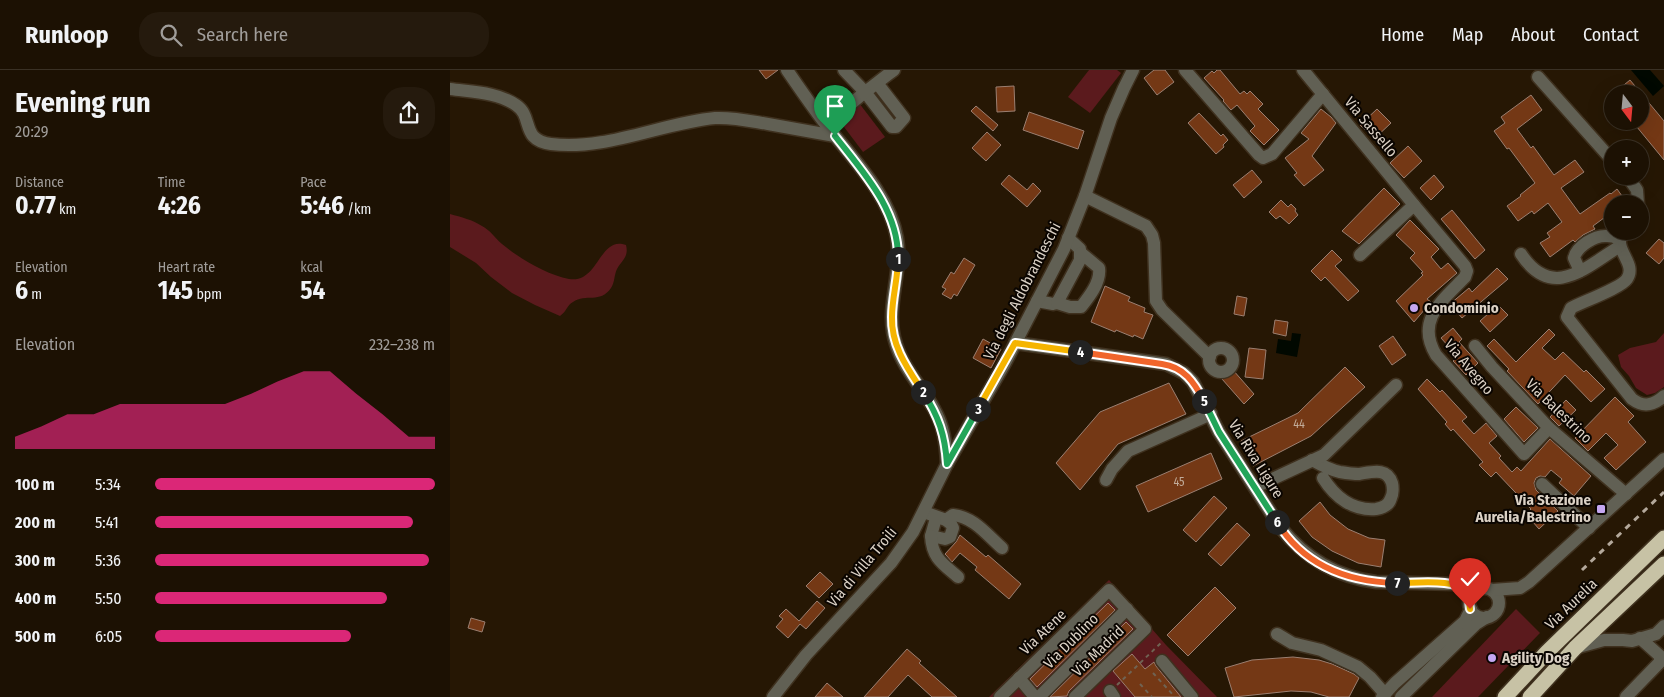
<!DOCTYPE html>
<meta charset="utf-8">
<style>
body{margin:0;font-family:"Fira Sans Condensed",sans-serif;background:#251a0d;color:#f1f3f6;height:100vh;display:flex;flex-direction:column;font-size:19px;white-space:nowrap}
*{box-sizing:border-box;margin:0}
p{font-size:16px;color:#a09d9a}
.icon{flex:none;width:28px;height:28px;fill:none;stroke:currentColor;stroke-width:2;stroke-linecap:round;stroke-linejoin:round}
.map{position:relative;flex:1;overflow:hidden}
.drawer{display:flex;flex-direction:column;background:#1c1103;width:450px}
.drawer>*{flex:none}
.needle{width:32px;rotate:164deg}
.controls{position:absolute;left:1154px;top:15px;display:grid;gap:10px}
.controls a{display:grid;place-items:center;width:45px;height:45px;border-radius:50%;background:#1c1103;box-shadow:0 5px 20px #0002,0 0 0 1px #3a3125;font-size:25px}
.pin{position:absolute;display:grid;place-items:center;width:42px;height:42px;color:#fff;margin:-51px -21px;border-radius:50% 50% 50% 0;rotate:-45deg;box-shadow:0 0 5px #0007}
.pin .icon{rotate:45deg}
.km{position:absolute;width:25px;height:25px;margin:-12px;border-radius:50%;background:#222;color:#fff;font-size:14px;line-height:25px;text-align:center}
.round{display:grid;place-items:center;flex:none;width:52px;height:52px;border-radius:20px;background:#251a0d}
.head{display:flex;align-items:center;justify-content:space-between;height:85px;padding:0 15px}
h1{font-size:28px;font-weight:700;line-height:38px}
.stats{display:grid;grid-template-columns:repeat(3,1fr);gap:8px;height:85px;padding:5px 15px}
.stats div{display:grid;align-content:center}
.stats b{font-size:25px;font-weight:700}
.stats small{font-size:14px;font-weight:400}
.stats p{font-size:14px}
.chart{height:140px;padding:10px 15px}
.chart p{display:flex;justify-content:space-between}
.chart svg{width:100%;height:90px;margin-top:5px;fill:#db2777;opacity:.7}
ul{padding:0 15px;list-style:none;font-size:16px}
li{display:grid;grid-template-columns:80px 60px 1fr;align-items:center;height:38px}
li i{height:12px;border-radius:6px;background:#db2777}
header{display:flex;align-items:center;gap:30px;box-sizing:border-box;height:70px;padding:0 25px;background:#1c1103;border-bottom:1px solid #3a3125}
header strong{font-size:24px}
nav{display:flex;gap:28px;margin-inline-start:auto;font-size:18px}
.search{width:350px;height:45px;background:#251a0d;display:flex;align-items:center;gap:12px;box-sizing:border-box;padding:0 18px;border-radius:20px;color:#a09d9a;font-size:19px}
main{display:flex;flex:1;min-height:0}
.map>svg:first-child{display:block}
</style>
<header>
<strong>Runloop</strong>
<div class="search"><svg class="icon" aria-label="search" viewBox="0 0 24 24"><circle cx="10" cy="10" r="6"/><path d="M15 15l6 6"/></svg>Search here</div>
<nav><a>Home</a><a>Map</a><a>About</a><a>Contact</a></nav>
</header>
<main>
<section class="drawer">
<div class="head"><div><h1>Evening run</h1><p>20:29</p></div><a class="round"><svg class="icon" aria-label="share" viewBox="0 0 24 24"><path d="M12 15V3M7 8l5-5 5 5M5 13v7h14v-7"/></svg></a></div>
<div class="stats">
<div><p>Distance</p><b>0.77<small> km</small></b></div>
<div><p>Time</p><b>4:26</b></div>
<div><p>Pace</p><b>5:46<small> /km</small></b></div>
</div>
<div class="stats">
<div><p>Elevation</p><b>6<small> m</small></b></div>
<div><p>Heart rate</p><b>145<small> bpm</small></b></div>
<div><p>kcal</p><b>54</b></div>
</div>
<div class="chart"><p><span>Elevation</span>232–238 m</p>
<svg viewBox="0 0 160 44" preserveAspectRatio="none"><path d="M0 44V38L10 33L20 27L30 27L40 22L50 22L60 22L70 22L80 22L90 17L100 11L110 6L120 6L130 17L140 27L150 38L160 38V44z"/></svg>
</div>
<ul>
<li><b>100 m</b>5:34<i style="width:100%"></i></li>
<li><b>200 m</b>5:41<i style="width:92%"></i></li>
<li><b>300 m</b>5:36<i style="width:98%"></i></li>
<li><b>400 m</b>5:50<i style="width:83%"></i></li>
<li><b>500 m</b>6:05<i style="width:70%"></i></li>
</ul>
</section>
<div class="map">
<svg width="1214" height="627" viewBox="0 0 1214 627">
<rect width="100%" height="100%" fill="#261704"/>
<!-- green -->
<g fill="#5b1a1d">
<polygon points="639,0 667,0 671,3 640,43 618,27"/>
<polygon points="409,33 435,67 413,82 388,49"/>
<path d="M0,144C11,147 23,150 32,156C40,160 45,168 52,174C69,188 97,205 119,209C149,214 149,165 176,175C179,187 172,190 167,199C164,205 165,212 161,218C150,234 136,223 123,232C117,235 117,241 110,246L85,235L62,223L41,207L26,193L0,177Z"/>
<polygon points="1214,263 1214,317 1205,323 1197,325 1186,318 1179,306 1171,297 1168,285 1180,278 1206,272"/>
<polygon points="659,510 716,575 767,627 539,627"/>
<polygon points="1066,539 1090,563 1028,627 982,627"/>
</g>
<!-- water -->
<g fill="#010800">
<polygon points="1181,0 1200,0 1214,16 1203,26"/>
<polygon points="842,263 851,264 847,287 826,283 828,269 841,271"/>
</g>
<!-- building -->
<g fill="#743815" stroke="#9b7f71">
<polygon points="309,0 328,0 316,9"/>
<polygon points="704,0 715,0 724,12 707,25 694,8"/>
<polygon points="767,0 770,0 790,24 794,21 797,24 800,21 813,34 808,39 829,60 814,75 800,61 805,56 787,35 781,40 773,31 774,30 754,8 762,1 764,3"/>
<polygon points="1180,10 1214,51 1214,90 1182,51 1190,51 1190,24 1163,24"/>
<polygon points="564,16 565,41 547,42 546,17"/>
<polygon points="1081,25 1092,40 1067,59 1081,78 1083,76 1104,105 1125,90 1134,102 1111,118 1130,144 1160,123 1161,124 1167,119 1175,130 1171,134 1162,134 1162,142 1143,156 1145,159 1133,165 1125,172 1123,170 1100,187 1090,173 1100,167 1097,163 1112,152 1098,133 1084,144 1082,141 1068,151 1057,136 1071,126 1070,125 1085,113 1059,78 1057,79 1044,61 1055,53 1051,47"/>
<polygon points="526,36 548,55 543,61 521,41"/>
<polygon points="871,39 881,47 886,53 862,86 874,100 854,116 844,105 847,103 835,88 859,69 851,63"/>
<polygon points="927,39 941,53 924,69 910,55"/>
<polygon points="579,42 634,61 628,79 573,60"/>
<polygon points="749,43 771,66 773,64 778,70 773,75 774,77 766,84 738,53"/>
<polygon points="537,62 551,75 536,91 522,78"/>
<polygon points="958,76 972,91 954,108 940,93"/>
<polygon points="802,100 812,112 794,128 783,115"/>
<polygon points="559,105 577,120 583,113 591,121 577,137 551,114"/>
<polygon points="984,105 994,117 981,130 970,118"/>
<polygon points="934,118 950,134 909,174 892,161"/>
<polygon points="831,130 838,137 841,134 846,139 845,141 848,145 839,154 830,146 826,149 819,142"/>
<polygon points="1002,140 1035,180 1025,189 991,149"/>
<polygon points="960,150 989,179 981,187 991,199 998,193 1007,203 977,229 981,232 964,252 946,231 973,205 971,203 973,202 960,188 965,183 946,165"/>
<polygon points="1209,169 1214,173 1214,188 1209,194 1196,183"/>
<polygon points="882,180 892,190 885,196 909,221 898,231 875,207 871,211 861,201"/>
<polygon points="514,188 525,195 507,226 504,224 501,229 492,224 496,219 492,217 501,202 504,204"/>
<polygon points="1047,198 1058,209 1012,248 1000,234 1019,218 1022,222"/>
<polygon points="655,216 680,227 678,231 695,238 694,242 703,245 693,269 684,265 683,267 666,260 665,262 641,252"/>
<polygon points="787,226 797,228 794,246 784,244"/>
<polygon points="1048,235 1058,245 1040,262 1030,251"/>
<polygon points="825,250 838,252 836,266 823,263"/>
<polygon points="1003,258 1012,269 1009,272 1028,293 1016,305 1003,291 1008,287 991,268"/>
<polygon points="1099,259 1105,265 1092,278 1105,290 1113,282 1134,302 1136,300 1155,319 1141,332 1115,305 1088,334 1057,301 1059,299 1037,276 1044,269 1066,292"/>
<polygon points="943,266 956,285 942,295 929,276"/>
<polygon points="533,269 551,279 541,298 523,288"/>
<polygon points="799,278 816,280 813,309 795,307"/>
<polygon points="895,297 915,317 861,366 803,396 791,371 848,343"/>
<polygon points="783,300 804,324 794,334 772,309"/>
<polygon points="977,309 990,322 992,320 1017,347 1012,351 1024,364 1036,353 1047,366 1039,373 1051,386 1049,388 1062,402 1067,397 1071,401 1100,369 1141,406 1124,426 1109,413 1112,409 1101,400 1095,407 1090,406 1086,408 1084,413 1086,420 1108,441 1089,459 1076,444 1081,439 1046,402 1041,407 1029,395 1033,392 1003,359 1001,361 995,354 997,352 968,319"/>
<polygon points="719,313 736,344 668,374 630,420 606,393 650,342"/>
<polygon points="1165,327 1184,346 1178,352 1196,372 1166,400 1154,388 1168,375 1156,363 1138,381 1125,368"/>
<polygon points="1116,330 1126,340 1109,356 1100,347"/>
<polygon points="1066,337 1088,358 1074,372 1054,349"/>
<polygon points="761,383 772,409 698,442 686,416"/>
<polygon points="764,426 777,438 746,472 733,460"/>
<polygon points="870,432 880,445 898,459 919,468 935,470 931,497 908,493 882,481 862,467 849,451"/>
<polygon points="787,453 800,465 771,496 758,484"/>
<polygon points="510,465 536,487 538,485 571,514 559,529 525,500 527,497 510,483 502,492 496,485 495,484 506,472"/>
<polygon points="370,502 383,514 369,528 356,516"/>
<polygon points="765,517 786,538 738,586 717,565"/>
<polygon points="367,531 375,538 356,559 350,554 338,568 326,557 333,549 329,546 336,539 349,551"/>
<polygon points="658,533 665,540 587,617 580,609"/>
<polygon points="21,548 35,552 32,562 18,558"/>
<polygon points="676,552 683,559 619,621 617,626 600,627"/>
<polygon points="457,579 471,591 469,593 507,627 482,627 458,605 438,627 414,627"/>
<polygon points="682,584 695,599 704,592 706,596 731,627 685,627 663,601"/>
<polygon points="843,587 869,590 882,594 904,604 909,608 899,627 879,627 861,622 841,621 784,627 775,598 802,590"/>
<polygon points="377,613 393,627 365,627"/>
</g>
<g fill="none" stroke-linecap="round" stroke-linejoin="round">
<defs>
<g id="minor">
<path d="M337,0C350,19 363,38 377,56C402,88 440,126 447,168C453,203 434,239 446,274C453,298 472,317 484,339C494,356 496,375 497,394"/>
<polyline points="735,0 809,85 813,88 822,84 873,24"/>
<polyline points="853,0 964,135"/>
<polyline points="1088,7 1162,90"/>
<path d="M427,13L454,48L446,57H442L415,22C425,15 434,7 444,0"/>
<path d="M0,19C22,22 47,22 66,35C84,47 70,70 101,74C155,81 212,53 265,48C283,47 300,51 318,54C340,58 362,62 385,66"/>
<polyline points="376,55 415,22 394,0"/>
<polyline points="1177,106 1187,120 1188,134"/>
<polyline points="635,126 696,156 702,165 704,173 706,231 712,240 760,287"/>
<path d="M1174,161C1160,179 1188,192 1177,209C1171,218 1132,232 1121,238L1117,247L1182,329C1194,338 1204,335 1214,326"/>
<path d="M1071,184C1102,231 1135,198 1170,176"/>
<path d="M910,185L964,135L1015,196L1017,201L1015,207C993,230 965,250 986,285L1074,384L1099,358"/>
<path d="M1130,201L1124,188C1127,176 1145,165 1157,166C1162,166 1165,167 1169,169"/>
<polyline points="587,231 603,234 607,233 630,190 630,179 618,168"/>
<path d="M607,233L620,237H631C639,227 651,212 649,198L631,183"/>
<path d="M565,273L716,294L734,303L743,312L769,362L830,457C855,488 886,507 926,512L1004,514L1013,517L1022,523"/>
<polyline points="1025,276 1042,297 1099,358 1176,424"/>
<circle cx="771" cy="290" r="12"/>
<path d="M862,390C871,395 880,400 890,402C896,403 904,404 909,404C922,402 937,397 942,413C943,417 943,424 941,428C939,435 933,438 926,439C903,441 885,427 873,408"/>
<polyline points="656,410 662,399 678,381 761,344"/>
<polyline points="1092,414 1139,458"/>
<polyline points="805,417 874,385 946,315"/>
<polyline points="474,442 496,450 501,454 503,458 500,467 495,469 481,466 486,448"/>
<path d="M496,450L503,445C524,447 537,465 552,478"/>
<path d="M481,466C482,488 493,494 508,507"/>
<circle cx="1034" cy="533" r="15"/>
<polyline points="1042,520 1070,518 1079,512 1214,389"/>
<polyline points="827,564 842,573 871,580 908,597 920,607 935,624"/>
<polyline points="1125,578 1154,570 1173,570 1182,571 1206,564 1214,556"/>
<polyline points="712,591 742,627"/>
<polyline points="569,608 585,627"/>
<polyline points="660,621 664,627"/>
<polyline points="323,627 356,585 441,493 463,462 497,394 555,293 614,179 635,126 661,48 674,18 683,0"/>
<polyline points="550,627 659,520 695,559 625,627"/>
<polyline points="589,627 677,539"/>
<polyline points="932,627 945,613 1015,551 1021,539"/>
<polyline points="951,627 1026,554 1037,547"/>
<polyline points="1176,627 1210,592 1210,586 1190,568"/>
</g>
<g id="highway">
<polyline points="1055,627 1097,582 1214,468"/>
<polyline points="1080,627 1125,578 1214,494"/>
</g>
</defs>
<!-- minor casing -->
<use href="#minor" stroke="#3f311f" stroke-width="15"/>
<!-- highway casing -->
<use href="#highway" stroke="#3f311f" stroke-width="18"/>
<!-- path -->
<g stroke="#706353" stroke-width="2" stroke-dasharray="4 4" stroke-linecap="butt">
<polyline points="703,603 725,627"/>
<polyline points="690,614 702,627"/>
<polyline points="667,615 711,573"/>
</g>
<!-- minor -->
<use href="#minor" stroke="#616054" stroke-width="12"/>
<!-- highway -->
<use href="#highway" stroke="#c7c2a5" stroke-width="15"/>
<!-- rail -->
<polyline stroke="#b4a99c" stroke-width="3" stroke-dasharray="6 6" stroke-linecap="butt" points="1132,500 1214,422"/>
</g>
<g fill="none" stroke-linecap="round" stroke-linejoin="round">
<defs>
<path id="split-1" d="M385,66C413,102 449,140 448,189"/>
<path id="split-2" d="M448,189C448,208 442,228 442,247C441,276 458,299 473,322"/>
<path id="split-3" d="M473,322C489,347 495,365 497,394L528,339"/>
<polyline id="split-4" points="528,339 565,273 630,282"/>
<path id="split-5" d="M630,282L712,294C734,297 744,312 754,331"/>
<polyline id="split-6" points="754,331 769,362 827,452"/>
<path id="split-7" d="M827,452C854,496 899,512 947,513"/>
<path id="split-8" d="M947,513C969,513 1006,508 1022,523L1019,531L1020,539"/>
</defs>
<!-- split-1 casing -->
<use href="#split-1" stroke="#fff" stroke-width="10"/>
<!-- split-2 casing -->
<use href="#split-2" stroke="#fff" stroke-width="10"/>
<!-- split-3 casing -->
<use href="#split-3" stroke="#fff" stroke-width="10"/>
<!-- split-4 casing -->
<use href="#split-4" stroke="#fff" stroke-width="10"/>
<!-- split-5 casing -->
<use href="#split-5" stroke="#fff" stroke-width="10"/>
<!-- split-6 casing -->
<use href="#split-6" stroke="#fff" stroke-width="10"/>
<!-- split-7 casing -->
<use href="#split-7" stroke="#fff" stroke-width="10"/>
<!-- split-8 casing -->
<use href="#split-8" stroke="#fff" stroke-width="10"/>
<!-- split-1 -->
<use href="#split-1" stroke="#22a559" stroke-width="6"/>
<!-- split-2 -->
<use href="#split-2" stroke="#f5b400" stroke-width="6"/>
<!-- split-3 -->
<use href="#split-3" stroke="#22a559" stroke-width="6"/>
<!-- split-4 -->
<use href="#split-4" stroke="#f5b400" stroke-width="6"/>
<!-- split-5 -->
<use href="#split-5" stroke="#f0652b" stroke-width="6"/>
<!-- split-6 -->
<use href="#split-6" stroke="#22a559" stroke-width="6"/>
<!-- split-7 -->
<use href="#split-7" stroke="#f0652b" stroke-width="6"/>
<!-- split-8 -->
<use href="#split-8" stroke="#f5b400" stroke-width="6"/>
</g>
<!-- markers -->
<g fill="#c5a7f1" stroke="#0a0501" stroke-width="2">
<circle cx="964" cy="238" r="5"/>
<rect x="1146" y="434" width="10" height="10" rx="2.5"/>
<circle cx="1042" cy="588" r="5"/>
</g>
<g text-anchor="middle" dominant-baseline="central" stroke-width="4" stroke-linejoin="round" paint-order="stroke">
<!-- number labels -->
<g font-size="12" fill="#c1ab99">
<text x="849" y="354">44</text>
<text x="729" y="412">45</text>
</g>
<!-- street labels -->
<g font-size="15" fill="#dbd1c5" stroke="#0a0501">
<text transform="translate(921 57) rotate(50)">Via Sassello</text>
<text transform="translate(572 221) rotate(-63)">Via degli Aldobrandeschi</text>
<text transform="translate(1019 297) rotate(50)">Via Avegno</text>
<text transform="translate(1109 341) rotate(44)">Via Balestrino</text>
<text transform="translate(806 389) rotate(58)">Via Riva Ligure</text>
<text transform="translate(412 497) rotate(-50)">Via di Villa Troili</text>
<text transform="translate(1121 534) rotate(-44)">Via Aurelia</text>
<text transform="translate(593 562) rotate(-44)">Via Atene</text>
<text transform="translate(621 571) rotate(-45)">Via Dublino</text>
<text transform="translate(648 581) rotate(-44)">Via Madrid</text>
</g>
<!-- poi labels -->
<g font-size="15" font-weight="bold" fill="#dbd1c5" stroke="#0a0501" text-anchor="start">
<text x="974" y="238">Condominio</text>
<text x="1141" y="430" text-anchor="end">Via Stazione<tspan x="1141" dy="17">Aurelia/Balestrino</tspan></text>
<text x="1052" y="588">Agility Dog</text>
</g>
</g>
</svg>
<div class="controls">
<a><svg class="needle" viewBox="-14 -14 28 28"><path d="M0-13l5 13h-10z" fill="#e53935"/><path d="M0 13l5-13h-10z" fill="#a09d9a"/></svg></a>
<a>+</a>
<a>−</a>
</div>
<div class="pin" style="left:385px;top:66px;background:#1e9e55"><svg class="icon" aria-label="arrive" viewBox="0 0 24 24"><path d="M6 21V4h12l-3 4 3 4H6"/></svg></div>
<div class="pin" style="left:1020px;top:539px;background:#d93025"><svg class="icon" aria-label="check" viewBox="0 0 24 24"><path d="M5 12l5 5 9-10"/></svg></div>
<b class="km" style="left:448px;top:189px">1</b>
<b class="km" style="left:473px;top:322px">2</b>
<b class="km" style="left:528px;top:339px">3</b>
<b class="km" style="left:630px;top:282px">4</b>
<b class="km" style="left:754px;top:331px">5</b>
<b class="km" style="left:827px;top:452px">6</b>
<b class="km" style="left:947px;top:513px">7</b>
</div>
</main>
